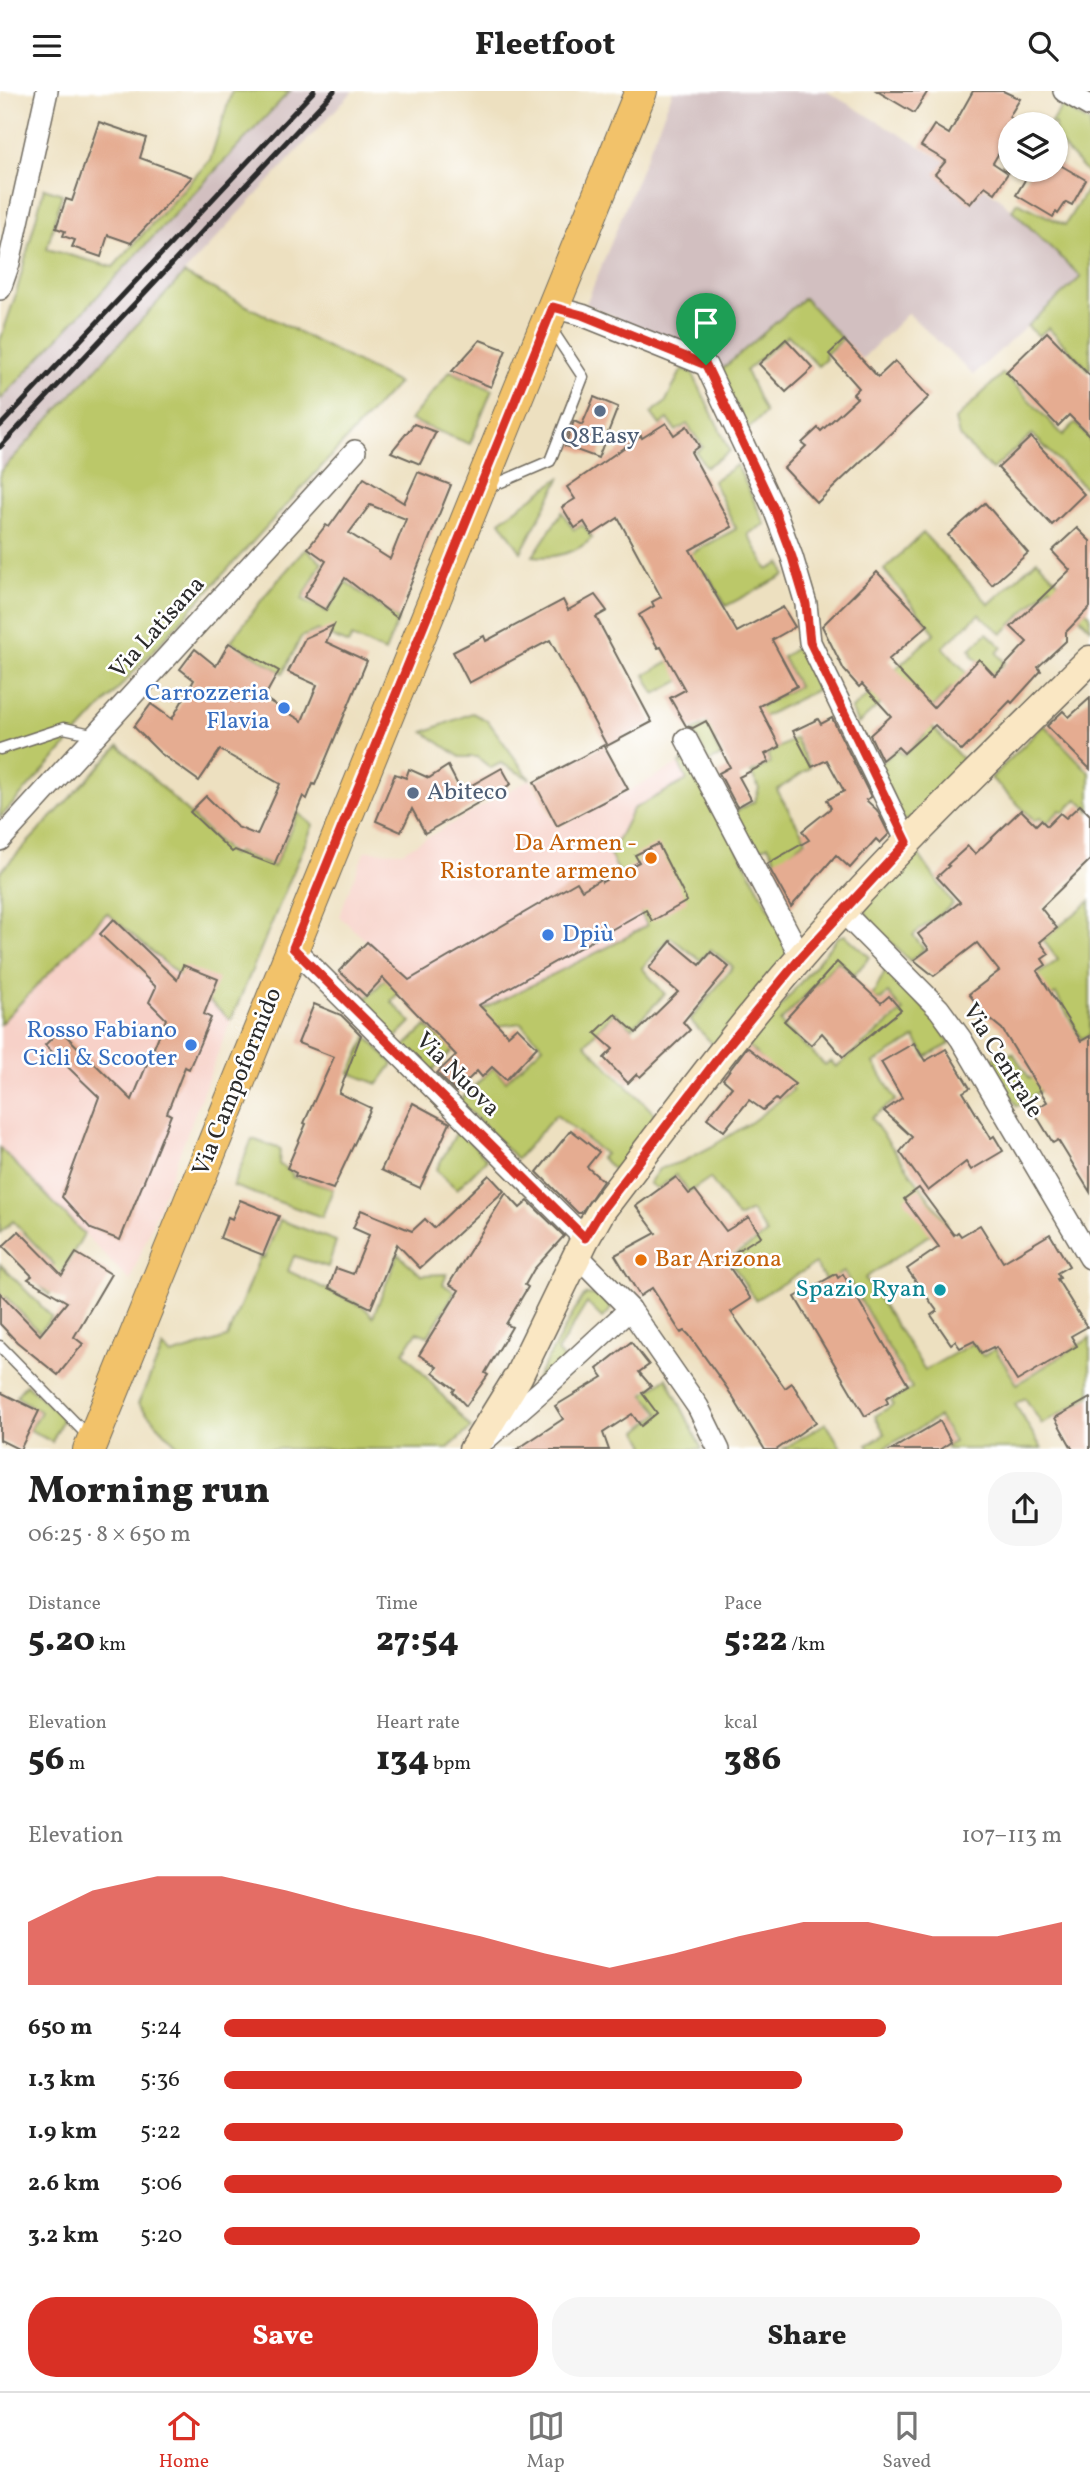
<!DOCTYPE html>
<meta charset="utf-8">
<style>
body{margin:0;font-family:Vollkorn,serif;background:#f6f6f6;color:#222;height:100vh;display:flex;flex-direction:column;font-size:26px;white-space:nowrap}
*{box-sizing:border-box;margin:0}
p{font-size:23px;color:#767676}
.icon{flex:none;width:38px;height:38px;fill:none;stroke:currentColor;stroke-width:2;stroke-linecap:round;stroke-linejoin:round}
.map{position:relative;height:1358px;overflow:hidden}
.sheet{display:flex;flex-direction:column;background:#fff;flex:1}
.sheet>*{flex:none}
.buttons{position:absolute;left:998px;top:21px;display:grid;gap:14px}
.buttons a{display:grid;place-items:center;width:70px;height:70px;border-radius:50%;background:#fff;box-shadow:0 2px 5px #0004;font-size:35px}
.pin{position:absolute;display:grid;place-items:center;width:60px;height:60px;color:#fff;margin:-72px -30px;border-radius:50% 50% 50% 0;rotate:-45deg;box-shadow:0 0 7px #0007}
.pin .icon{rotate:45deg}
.round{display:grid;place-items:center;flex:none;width:74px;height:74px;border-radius:28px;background:#f6f6f6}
.overview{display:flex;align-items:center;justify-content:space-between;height:119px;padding:0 28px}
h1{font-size:38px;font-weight:800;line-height:52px}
.figures{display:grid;grid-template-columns:repeat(3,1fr);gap:10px;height:119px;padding:7px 28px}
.figures div{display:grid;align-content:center}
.figures b{font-size:35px;font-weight:800}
.figures small{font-size:19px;font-weight:400}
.figures p{font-size:19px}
.chart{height:196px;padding:14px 28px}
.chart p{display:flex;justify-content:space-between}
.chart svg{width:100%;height:126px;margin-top:7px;fill:#d93025;opacity:.7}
.button{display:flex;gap:14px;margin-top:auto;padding:14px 28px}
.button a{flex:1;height:80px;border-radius:28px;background:#d93025;color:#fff;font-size:28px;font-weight:800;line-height:80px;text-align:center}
.button a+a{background:#f6f6f6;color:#222}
ul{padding:0 28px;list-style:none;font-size:23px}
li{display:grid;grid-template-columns:112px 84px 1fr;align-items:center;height:52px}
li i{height:18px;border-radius:9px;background:#d93025}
header{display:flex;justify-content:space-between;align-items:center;height:91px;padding:0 28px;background:#fff;font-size:32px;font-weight:800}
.tab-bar{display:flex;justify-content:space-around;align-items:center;height:98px;border-top:2px solid #e0e0e0;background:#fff;font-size:19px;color:#767676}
.tab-bar a{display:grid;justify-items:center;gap:4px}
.tab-bar .selected{color:#d93025}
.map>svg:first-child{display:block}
</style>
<header><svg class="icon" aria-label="menu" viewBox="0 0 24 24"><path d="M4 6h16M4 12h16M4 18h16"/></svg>Fleetfoot<svg class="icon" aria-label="search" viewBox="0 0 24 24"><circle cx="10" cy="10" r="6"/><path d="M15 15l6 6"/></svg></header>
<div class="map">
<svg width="1090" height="1359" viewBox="0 0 1090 1359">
<rect width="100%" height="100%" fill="#fff"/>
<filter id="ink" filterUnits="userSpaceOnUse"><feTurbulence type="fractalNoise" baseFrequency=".0143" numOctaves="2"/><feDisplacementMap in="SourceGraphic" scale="14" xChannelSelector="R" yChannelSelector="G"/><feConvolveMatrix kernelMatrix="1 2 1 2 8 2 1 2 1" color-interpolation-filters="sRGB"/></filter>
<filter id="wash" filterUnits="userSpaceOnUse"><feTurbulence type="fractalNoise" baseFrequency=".00686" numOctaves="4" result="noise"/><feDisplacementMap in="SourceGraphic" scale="28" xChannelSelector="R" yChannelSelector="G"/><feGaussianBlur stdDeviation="1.57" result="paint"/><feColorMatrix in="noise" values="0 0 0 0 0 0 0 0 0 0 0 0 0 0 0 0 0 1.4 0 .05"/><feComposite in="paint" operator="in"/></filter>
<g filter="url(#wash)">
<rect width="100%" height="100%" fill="#ede0c0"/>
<!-- built -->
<g fill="#f7d1c8">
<polygon points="689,668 748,777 616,852 452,934 402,883 339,825 365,760 402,761 530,688 557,737"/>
<polygon points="107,822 231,929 130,1190 0,1057 0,933"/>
</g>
<!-- industrial -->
<g fill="#d2bfc0">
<polygon points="290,0 353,0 0,380 0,310"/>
<polygon points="673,0 826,0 945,70 997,105 1081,186 973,284 908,222 862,268 804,207 719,281 712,268 586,213"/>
</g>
<!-- green -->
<g fill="#bbc869" stroke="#737a4a" stroke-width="2">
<polygon points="232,0 290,0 0,309 0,250 16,203 44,97 62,103 47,158 113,176 210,69"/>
<polygon points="1062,15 1090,32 1090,85 1055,47 1055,33 1050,33"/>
<polygon points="1090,93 1090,278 1089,279 1048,237 1039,245 1027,235 1081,186 1012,119 1017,111 1065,134"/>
<polygon points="184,183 398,292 0,727 0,381"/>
<polygon points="804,207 842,248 825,264 826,268 818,275 788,244 746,280 765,322 748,338 719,281"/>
<polygon points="682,278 692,281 730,360 706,376 696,361 703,356 687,333 676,340 668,328 660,334 651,322 665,312"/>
<polygon points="450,280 492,299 470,353 410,329"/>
<polygon points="1003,282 1063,344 1075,332 1090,348 1090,402 1032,343 992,379 959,345 955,329"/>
<polygon points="737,374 765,433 748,443 768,479 781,472 785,484 726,515 707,482 700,485 688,464 736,438 713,390"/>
<polygon points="561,386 521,461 500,430"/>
<path d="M562,421L574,439L583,434L592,447C577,462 553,468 533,465Z"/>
<polygon points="923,442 989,513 1037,469 1090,524 1090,537 1050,495 1002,543 979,523 943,556 979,595 954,599 951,597 931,618 927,630 966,672 905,732 878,675 897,658 904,664 925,644 897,598 858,633 851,619 935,542 884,479"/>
<polygon points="305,458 322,471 302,508 327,521 346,491 398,529 385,561 352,546 348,553 318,539 301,546 283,582 231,550 267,502"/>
<polygon points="987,542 1002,556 997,562 1005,572 992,584 971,563 973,561 970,558"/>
<polygon points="708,549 754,619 798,595 783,566 800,554 822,596 714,651 721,665 709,671 693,640 728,622 704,577 655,603 645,584"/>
<polygon points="472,622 488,630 530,688 501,672 491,677 477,666 460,666 424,641"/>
<polygon points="1044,634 1090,682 1090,720 1077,708 1064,721 1060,719 1047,732 1040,727 1035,730 991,687"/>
<polygon points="795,647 810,677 777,699 806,749 777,771 768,754 755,761 733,722 755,710 759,697 751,682 771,672 767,664"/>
<polygon points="119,655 232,764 237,761 274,776 298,722 313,734 231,929 107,822 0,933 0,781"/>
<polygon points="689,668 774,826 788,865 716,957 690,929 733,876 711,858 700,869 670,846 642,877 665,903 632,937 614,921 585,953 660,1028 618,1082 601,1067 605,1063 556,1024 517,1068 459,1010 493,977 506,990 543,955 521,932 498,935 467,945 430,982 404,956 426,935 438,947 452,934 616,852 647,834 610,764 633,718 687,689 679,673"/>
<polygon points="917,761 953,813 913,844 924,858 910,870 870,831 865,820 869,808"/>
<polygon points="1090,810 1090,943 1081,948 1056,903 1050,906 1037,884 1058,869 1043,849"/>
<polygon points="845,844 870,866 854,884 838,870 780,931 825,974 831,970 836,976 903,920 888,902 881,909 872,906 885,880 934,926 950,953 926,966 915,947 874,972 896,1009 871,1027 947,1132 865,1187 925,1279 973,1252 983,1265 995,1258 1017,1293 1090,1247 1090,1305 1042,1333 1025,1307 1015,1313 1042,1358 948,1358 946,1355 954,1351 939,1326 886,1356 887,1358 870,1358 867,1354 885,1343 875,1325 893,1314 891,1310 912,1297 844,1181 826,1190 815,1173 755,1209 729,1168 767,1143 751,1120 738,1127 710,1087 689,1101 676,1084 657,1098 649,1092 659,1078 684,1070 711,1056 753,1030 793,999 748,955 838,846"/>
<polygon points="320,869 367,907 395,878 408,893 391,910 411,931 395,947 324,877"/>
<polygon points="367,946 393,973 378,993 350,982"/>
<polygon points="1082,956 1090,967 1017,1015 987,969 1013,962 1030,988"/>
<polygon points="458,1039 487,1068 457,1098 436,1079"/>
<polygon points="252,1048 280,1058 279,1073 293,1083 292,1086 333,1098 322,1126 233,1095"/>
<polygon points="0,1057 84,1143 49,1204 36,1190 54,1173 13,1130 0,1142"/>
<polygon points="280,1129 336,1150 328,1176 294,1165 288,1180 364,1216 373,1226 398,1163 421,1184 447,1183 443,1193 455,1201 428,1245 417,1241 404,1261 471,1337 447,1358 181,1358 138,1313 163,1256 171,1264 227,1247 260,1166 264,1167"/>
<polygon points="0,1173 52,1226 39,1241 6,1206 0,1211"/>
<polygon points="587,1203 607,1206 612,1212 609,1221 602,1227 587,1212 557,1261 566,1271 543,1294 537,1287 582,1207"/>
<polygon points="667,1287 702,1358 641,1358 646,1355 638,1340 660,1322 644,1303"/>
<polygon points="26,1293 63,1327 52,1351 30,1339 41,1321 16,1305"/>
<polygon points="826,1332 842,1358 783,1358"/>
</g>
<g id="blocks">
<!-- building -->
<g fill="#e5ac91" fill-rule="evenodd">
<polygon points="877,0 928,0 914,22"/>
<polygon points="973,0 1003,0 1020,8 1009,26 1017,31 1015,33 1010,33 1010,43 993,72 1008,82 995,102 985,95 970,113 935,83 946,70 921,55 934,34 949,43"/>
<polygon points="99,31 146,47 140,67 192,86 131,152 108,144 101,166 72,156 75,149 63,145 65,140 56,137 66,108 72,110"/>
<polygon points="1055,71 1086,89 1072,114 1066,111 1058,123 1056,121 1053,126 1016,104 1031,79 1055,79"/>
<polygon points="1047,241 1090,285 1090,345 1069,324 1058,335 1006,281"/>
<polygon points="786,248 813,277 786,301 759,273"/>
<polygon points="480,249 506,259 491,296 452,280"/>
<polygon points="844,249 878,286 895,270 929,306 817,412 784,377 806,355 802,352 818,337 821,340 857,307 853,303 859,297 829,263"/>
<polygon points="594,306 618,316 598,367 565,355 574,330 582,334"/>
<polygon points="666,332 674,344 687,335 699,355 691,361 732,436 690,459 737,541 783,516 795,536 772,549 797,595 759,615 780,656 765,663 769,671 739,686 751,708 737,716 719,682 730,676 706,630 693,637 686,635 670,607 685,599 661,556 658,557 639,524 654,515 652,511 661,506 618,427 592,444 584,431 575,437 562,416 575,408 567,396 641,345 642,347"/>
<polygon points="414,333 436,341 420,373 391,361"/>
<polygon points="1031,346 1084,403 1052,434 998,377"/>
<path d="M418,381L451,394L397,527L345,487L326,519L304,506L326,470L308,457L326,434L329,436L364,387L404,412ZM370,414L406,428L390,468L349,442Z"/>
<polygon points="985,412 1028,462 992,494 948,444"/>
<polygon points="1077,437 1090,450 1090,516 1066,541 1066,550 1038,576 1041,580 1012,612 1010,610 962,660 935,634 904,662 898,656 882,669 870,644 891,625 862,593 859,596 844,579 822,535 877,481 928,534 888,569 933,617 979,568 995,585 1027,551 1011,536 1070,479 1052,460"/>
<polygon points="595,504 607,520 596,526 652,631 607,655 550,549 469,592 453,561 484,545 486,550 563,509 568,519"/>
<polygon points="334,534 326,551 367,570 315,694 313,693 307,708 303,705 274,774 235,759 232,761 190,721 206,705 237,736 257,744 280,693 220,659 199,690 160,662 134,636 151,613 172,628 194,589 180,578 195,558 216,575 229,552 279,580 264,607 302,630 317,594 288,581 305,547"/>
<polygon points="1090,607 1090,678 1047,635 1063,620 1069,626"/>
<polygon points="832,627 871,706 866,709 877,719 889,743 880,752 876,748 850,777 836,764 791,816 767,773 809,749 802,740 831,717 827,709 844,700 827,669 812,676 793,640 818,628 821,633"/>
<polygon points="604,654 628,698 557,735 534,691"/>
<polygon points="448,675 461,700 502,677 511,693 425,742 412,718 401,741 376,730 395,683 406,687 409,678 429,687"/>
<polygon points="1080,714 1090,724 1090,769 1041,817 1057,837 1040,851 1049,863 1042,868 1046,874 1037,880 1081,950 1090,945 1090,1101 1058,1049 1053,1052 1033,1019 1047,1011 1002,938 985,924 969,903 999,880 977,852 934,885 914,869 929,858 918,843 960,811 937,786 949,775 947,774 968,755 975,763 1021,719 1036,734 1041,729 1047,735 1060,722 1066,727"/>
<polygon points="658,753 687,810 652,830 646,819 479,914 508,944 517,936 537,956 506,989 492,976 482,986 477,980 456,1001 437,982 456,964 383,887 366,905 339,880 367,851 409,889 577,791 582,799 601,788 602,791 639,771 635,764"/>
<polygon points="114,828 177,889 183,874 218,888 204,923 211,927 189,978 185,976 167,1022 171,1024 120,1149 91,1138 62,1106 99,1006 45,954 60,939 132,1009 166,928 149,911 156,896 100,843"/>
<polygon points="671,850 700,874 711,861 729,876 683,931 690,939 640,986 637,983 628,992 604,967 613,958 595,942 615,923 636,942 678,901 649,877"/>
<polygon points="837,871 881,912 889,905 901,919 843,966 822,942 811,954 784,930"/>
<polygon points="314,913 341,924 361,944 339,1002 371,1017 333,1098 295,1085 296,1082 287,1077 306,1033 304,1032 334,966 298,952"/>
<polygon points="914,952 925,970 946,958 970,997 963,1001 991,1047 994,1045 1003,1060 971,1079 966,1071 928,1100 900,1061 912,1046 884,1020 902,1007 881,971"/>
<polygon points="747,956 795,993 778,1010 776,1008 763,1019 749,1009 724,1040 707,1027 732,996 723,988"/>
<polygon points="413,1012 450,1032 420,1097 381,1079"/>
<polygon points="571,1039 599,1061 587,1076 603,1090 581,1122 578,1122 537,1081"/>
<polygon points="489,1084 504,1100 420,1177 397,1153 371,1217 329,1197 336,1177 353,1183 369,1144 353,1137 361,1119 412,1140 425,1128 434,1137"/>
<polygon points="676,1086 689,1103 695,1099 726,1140 749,1126 761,1145 724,1168 751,1208 731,1221 785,1297 792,1292 816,1331 776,1359 765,1359 727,1297 689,1244 685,1240 681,1242 652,1197 640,1205 615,1164 656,1142 636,1115"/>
<polygon points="919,1097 954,1144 958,1141 961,1145 980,1134 1003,1171 1050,1143 1069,1175 1057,1182 1060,1187 1057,1188 1087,1236 1071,1245 1077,1255 1017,1290 996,1256 994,1258 993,1256 981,1262 974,1250 960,1257 955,1250 951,1253 931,1224 937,1220 907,1178 939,1156 904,1108"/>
<polygon points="506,1102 520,1117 528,1110 564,1145 534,1178 525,1194 528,1196 506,1233 512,1236 485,1282 488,1284 466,1315 453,1301 455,1298 433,1281 437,1276 419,1264 459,1199 449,1193"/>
<polygon points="240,1109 279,1125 263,1164 220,1147 228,1126 232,1128"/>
<polygon points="19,1140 62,1184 76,1162 111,1183 74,1246 83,1253 58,1284 17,1251 0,1233 0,1202 40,1244 67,1211 28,1188 32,1185 3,1155"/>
<polygon points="836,1183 838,1187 843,1183 908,1294 886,1307 888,1312 865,1325 795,1206"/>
<polygon points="631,1251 649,1274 639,1281 651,1295 642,1302 657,1322 641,1335 632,1323 603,1342 609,1359 516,1359 563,1328 555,1315 603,1286 597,1278"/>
<polygon points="0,1301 39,1320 20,1359 0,1349"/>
<polygon points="1090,1307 1090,1359 1073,1359 1055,1327"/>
<polygon points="940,1330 951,1351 939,1359 891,1359"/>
</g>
</g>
</g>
<g filter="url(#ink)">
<use href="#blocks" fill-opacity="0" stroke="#6f6a5f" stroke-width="2"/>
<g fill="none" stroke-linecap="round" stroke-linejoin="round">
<defs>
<g id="service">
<polyline points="487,397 550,370 583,286 550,236"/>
<polyline points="0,658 64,637 96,644"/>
<polyline points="0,1255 91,1348"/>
</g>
<g id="minor">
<polyline points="1064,0 1090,15"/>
<polyline points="0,198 9,172 47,0"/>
<polyline points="553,216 582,224 706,274 774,418 792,466 806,513 810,551 907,751"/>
<polyline points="686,648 801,866"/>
<polyline points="0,749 355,360"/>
<polyline points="843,821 939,918 961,948 1090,1167"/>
<polyline points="293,857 585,1148"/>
<polyline points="578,1165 630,1218 698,1316 719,1359"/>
<polyline points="486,1348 540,1301 630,1218"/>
</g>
<path id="secondary" d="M473,1359L518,1286L585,1148L601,1120C666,1035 730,947 801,866C892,762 992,666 1090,569"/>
<polyline id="primary" points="89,1359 641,0"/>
</defs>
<!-- service casing -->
<use href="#service" stroke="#6f6a5f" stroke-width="13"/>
<!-- minor casing -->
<use href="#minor" stroke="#6f6a5f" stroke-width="24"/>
<!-- secondary casing -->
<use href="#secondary" stroke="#6f6a5f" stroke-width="31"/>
<!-- primary casing -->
<use href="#primary" stroke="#6f6a5f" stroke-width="34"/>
<!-- service -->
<use href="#service" stroke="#fff" stroke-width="10"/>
<!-- minor -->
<use href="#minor" stroke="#fff" stroke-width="21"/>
<!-- secondary -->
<use href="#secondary" stroke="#fae7c3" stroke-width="28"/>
<!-- primary -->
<use href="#primary" stroke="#f2c26a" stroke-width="32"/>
<!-- rail -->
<g stroke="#2b2b2b" stroke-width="5">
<polyline points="0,335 314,0"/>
<polyline points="0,356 334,0"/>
</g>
</g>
</g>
<g fill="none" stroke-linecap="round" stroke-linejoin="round" filter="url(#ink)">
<defs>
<polygon id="route" points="553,216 582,224 706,274 774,418 792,466 806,513 810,551 907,751 801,866 722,962 601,1120 585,1147 293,857"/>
</defs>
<!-- route casing -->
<use href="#route" stroke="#fff" stroke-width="14"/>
<!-- route -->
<use href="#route" stroke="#d93025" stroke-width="9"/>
</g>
<!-- markers -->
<g fill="#5c6f8a" stroke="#fff" stroke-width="2.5">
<circle cx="600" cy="320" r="7"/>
<circle cx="413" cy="702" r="7"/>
</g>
<g fill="#3f7fe0" stroke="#fff" stroke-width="2.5">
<circle cx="284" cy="617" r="7"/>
<circle cx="548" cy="844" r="7"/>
<circle cx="191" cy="954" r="7"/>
</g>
<g fill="#e8710a" stroke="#fff" stroke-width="2.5">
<circle cx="651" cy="767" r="7"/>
<circle cx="641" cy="1169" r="7"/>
</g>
<circle fill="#0f9aa8" stroke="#fff" stroke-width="2.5" cx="940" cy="1199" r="7"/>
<g text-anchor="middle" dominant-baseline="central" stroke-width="5" stroke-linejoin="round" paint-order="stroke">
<!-- service labels -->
<g font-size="24" fill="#4e5e75" stroke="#fff">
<text x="600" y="346">Q8Easy</text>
<text x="427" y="702" text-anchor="start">Abiteco</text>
</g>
<!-- street labels -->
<g font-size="24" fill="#2b2b2b" stroke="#fff">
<text transform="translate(158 537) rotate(-48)">Via Latisana</text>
<text transform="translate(1002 970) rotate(58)">Via Centrale</text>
<text transform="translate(457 984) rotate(45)">Via Nuova</text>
<text transform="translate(238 991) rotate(-68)">Via Campoformido</text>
</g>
<!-- shop labels -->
<g font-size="24" fill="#366cbe" stroke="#fff" text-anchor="end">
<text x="270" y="603">Carrozzeria<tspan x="270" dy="28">Flavia</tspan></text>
<text x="562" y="844" text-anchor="start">Dpiù</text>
<text x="177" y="940">Rosso Fabiano<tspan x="177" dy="28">Cicli &amp; Scooter</tspan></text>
</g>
<!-- food labels -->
<g font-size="24" fill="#c56008" stroke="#fff" text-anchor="end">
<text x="637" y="753">Da Armen -<tspan x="637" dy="28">Ristorante armeno</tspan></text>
<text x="655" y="1169" text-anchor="start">Bar Arizona</text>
</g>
<!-- culture labels -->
<g font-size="24" fill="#0d838f" stroke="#fff" text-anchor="end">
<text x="926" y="1199">Spazio Ryan</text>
</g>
</g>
</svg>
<div class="buttons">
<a><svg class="icon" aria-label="layers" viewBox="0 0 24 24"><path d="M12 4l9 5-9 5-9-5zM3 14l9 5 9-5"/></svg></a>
</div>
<div class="pin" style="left:706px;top:274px;background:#1e9e55"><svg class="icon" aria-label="arrive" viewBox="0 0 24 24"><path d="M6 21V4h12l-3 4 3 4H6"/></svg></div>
</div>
<section class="sheet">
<div class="overview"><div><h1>Morning run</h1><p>06:25 · 8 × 650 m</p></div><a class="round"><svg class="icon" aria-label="share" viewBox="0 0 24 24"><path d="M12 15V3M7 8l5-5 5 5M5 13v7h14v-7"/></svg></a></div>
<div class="figures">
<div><p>Distance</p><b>5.20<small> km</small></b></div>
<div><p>Time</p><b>27:54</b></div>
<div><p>Pace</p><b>5:22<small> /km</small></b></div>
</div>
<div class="figures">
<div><p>Elevation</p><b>56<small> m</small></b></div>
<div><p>Heart rate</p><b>134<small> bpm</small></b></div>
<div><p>kcal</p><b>386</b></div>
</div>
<div class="chart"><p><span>Elevation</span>107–113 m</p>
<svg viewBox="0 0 160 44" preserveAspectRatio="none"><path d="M0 44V22L10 11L20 6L30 6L40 11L50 17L60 22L70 27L80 33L90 38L100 33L110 27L120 22L130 22L140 27L150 27L160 22V44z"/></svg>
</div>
<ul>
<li><b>650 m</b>5:24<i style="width:79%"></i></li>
<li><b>1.3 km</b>5:36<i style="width:69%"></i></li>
<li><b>1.9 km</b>5:22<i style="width:81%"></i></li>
<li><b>2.6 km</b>5:06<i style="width:100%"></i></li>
<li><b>3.2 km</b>5:20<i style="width:83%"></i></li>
</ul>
<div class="button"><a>Save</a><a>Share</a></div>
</section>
<nav class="tab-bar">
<a class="selected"><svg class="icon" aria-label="home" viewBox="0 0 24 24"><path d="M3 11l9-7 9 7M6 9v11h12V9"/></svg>Home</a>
<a><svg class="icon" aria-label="map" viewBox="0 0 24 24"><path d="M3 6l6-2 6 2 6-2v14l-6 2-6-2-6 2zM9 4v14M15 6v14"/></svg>Map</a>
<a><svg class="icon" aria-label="saved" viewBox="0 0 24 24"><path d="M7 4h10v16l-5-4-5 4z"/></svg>Saved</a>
</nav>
